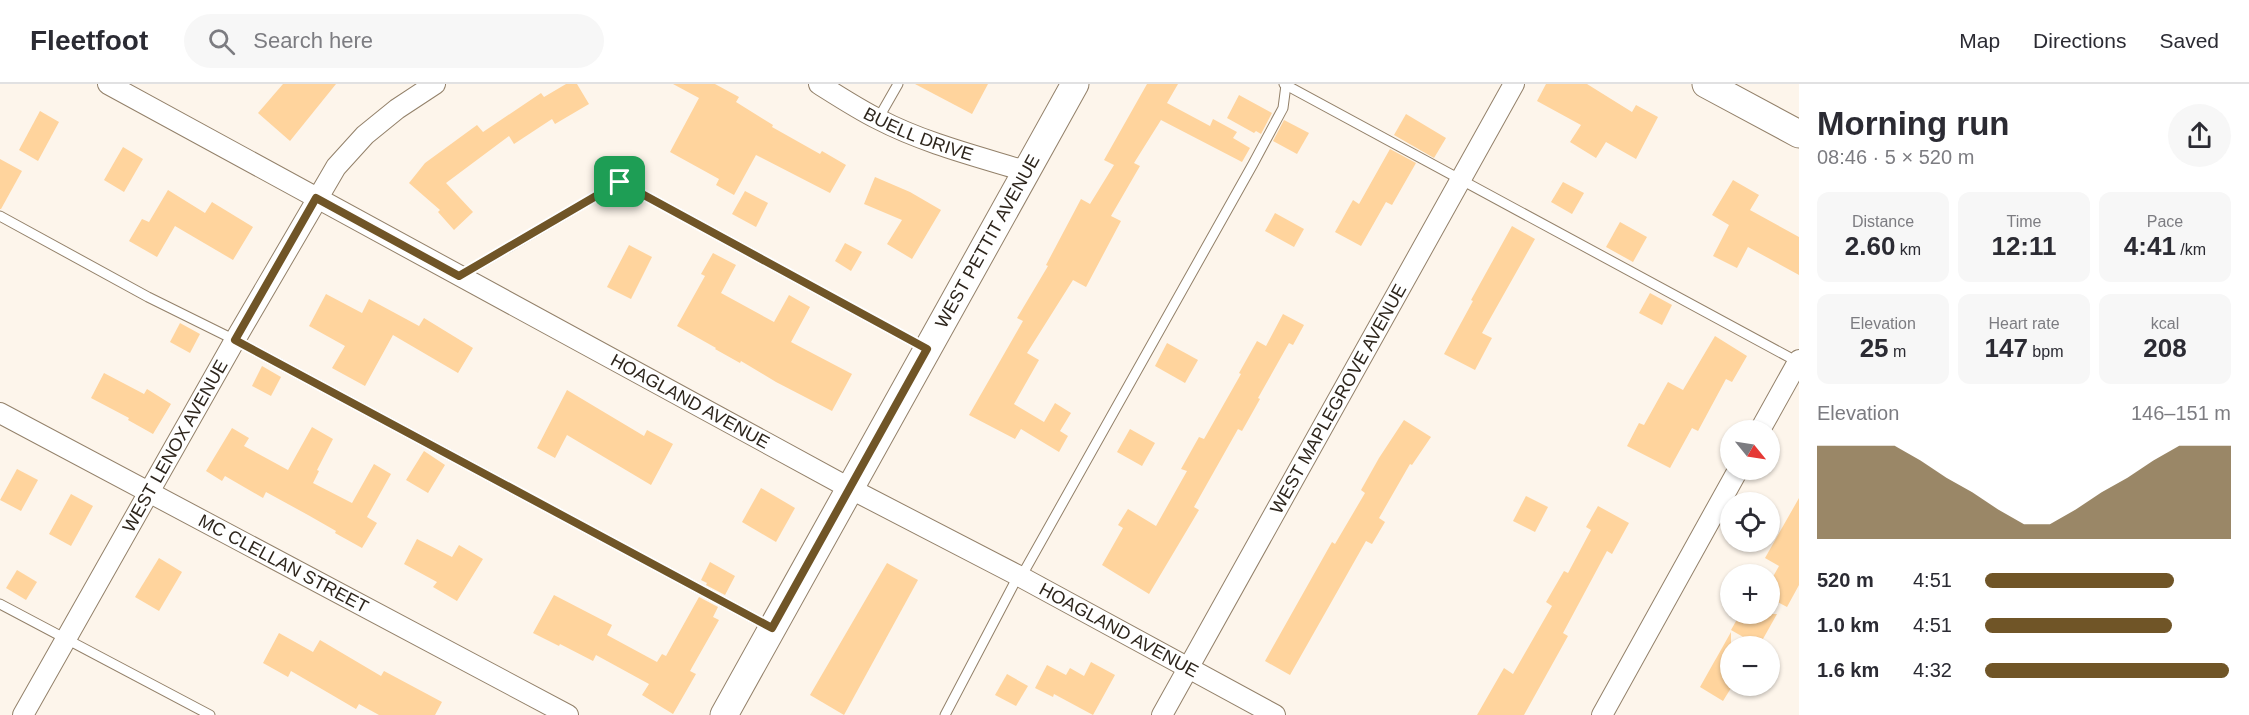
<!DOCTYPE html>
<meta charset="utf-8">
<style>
body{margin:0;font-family:Helvetica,sans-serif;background:#f7f7f7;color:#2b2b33;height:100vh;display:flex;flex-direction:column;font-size:22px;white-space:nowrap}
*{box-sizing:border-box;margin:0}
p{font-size:20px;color:#7c7c81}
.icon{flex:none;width:33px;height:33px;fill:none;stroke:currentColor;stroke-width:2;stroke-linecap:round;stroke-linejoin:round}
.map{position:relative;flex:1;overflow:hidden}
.drawer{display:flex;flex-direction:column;background:#fff;width:450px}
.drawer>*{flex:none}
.needle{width:39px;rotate:120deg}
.controls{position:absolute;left:1720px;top:336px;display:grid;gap:12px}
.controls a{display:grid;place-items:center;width:60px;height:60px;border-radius:50%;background:#fff;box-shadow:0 2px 4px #0004;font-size:30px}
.pin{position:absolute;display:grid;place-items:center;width:51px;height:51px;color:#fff;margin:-26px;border-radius:12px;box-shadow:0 3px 9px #0006}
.round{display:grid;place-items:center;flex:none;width:63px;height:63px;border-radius:32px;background:#f7f7f7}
.headline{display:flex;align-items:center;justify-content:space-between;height:102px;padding:0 18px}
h1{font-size:33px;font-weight:600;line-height:45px}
.stats{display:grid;grid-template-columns:repeat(3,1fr);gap:9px;height:102px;padding:6px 18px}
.stats div{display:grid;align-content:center;border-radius:12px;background:#f7f7f7;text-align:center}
.stats b{font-size:26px;font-weight:600}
.stats small{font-size:16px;font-weight:400}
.stats p{font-size:16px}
.chart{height:168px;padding:12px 18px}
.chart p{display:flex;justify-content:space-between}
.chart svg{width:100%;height:108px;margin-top:6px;fill:#705527;opacity:.7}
ul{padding:0 18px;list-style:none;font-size:20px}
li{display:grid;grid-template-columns:96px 72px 1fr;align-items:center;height:45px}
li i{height:15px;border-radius:8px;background:#705527}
header{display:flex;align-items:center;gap:36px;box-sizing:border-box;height:84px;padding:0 30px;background:#fff;border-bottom:2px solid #e1e1e2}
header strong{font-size:28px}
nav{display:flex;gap:33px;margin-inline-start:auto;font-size:21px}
.search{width:420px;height:54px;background:#f7f7f7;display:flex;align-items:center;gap:15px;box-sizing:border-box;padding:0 21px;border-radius:33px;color:#7c7c81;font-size:22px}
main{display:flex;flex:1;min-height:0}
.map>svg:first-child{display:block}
</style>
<header>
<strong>Fleetfoot</strong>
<div class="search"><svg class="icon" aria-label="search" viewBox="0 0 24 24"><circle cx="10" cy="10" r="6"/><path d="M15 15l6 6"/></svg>Search here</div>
<nav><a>Map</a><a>Directions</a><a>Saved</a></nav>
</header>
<main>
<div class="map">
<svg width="1799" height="631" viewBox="0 0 1799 631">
<rect width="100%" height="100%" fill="#fdf5eb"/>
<!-- building -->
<g fill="#ffd49d">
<polygon points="283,0 336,0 290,57 258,29"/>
<polygon points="566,0 577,0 589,20 555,40 552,35 514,60 509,52 446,99 473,128 454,146 438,128 440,126 409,99 425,79 477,41 483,48 541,9 544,13"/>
<polygon points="673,0 715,0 739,13 736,18 773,41 772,43 820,70 822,67 846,81 830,109 756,71 734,111 716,101 719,95 670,68 699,14"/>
<polygon points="915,0 988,0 972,30"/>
<polygon points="1147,0 1178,0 1167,19 1210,42 1213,35 1237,48 1233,54 1250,64 1242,78 1161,36 1134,79 1140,82 1111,132 1121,137 1086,203 1073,196 1027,269 1039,276 1014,320 1044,338 1055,319 1071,329 1060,347 1068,352 1059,368 1021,345 1015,355 969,331 1023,237 1017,234 1048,182 1046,181 1081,115 1090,120 1114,81 1104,76"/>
<polygon points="1546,0 1587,0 1632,28 1636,21 1658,33 1636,75 1606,58 1596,74 1570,58 1581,41 1537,17"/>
<polygon points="1239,11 1272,29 1261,50 1256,47 1254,49 1227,34"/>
<polygon points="40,27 59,38 38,77 19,66"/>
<polygon points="1406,30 1446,54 1434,74 1394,51"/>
<polygon points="1284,36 1309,49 1297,70 1273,57"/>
<polygon points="123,63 143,75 124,108 104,96"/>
<polygon points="1390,65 1416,79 1392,121 1386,118 1361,162 1335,148 1353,116 1359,120"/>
<polygon points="0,75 22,87 1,125 0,125"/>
<polygon points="875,93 910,108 941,126 912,175 887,160 902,136 864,120"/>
<polygon points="1733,96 1759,111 1750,126 1799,153 1799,191 1748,163 1737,184 1713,172 1729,141 1712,131"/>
<polygon points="1563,98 1584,109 1572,130 1551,118"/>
<polygon points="168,106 205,129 212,118 253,143 233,176 175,142 157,173 129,157 142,135 149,138"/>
<polygon points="745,107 768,119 756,143 732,130"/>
<polygon points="1275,129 1304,145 1294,163 1265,147"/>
<polygon points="1620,138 1647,153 1633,178 1606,163"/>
<polygon points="1512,142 1535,155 1482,249 1492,254 1475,286 1444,270 1473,217 1471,216"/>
<polygon points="845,159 862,168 851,187 835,177"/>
<polygon points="629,161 652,173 631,215 607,203"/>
<polygon points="713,169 736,181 721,209 774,238 789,211 810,223 791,258 852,290 832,327 776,298 741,277 740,279 715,265 716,264 677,242 705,192 701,190"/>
<polygon points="1650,209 1672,221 1662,241 1639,229"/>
<polygon points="326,210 362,229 369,215 419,242 424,234 473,264 458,289 393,251 365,302 332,284 345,262 309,242"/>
<polygon points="1283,230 1304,241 1293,261 1289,259 1258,314 1260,315 1242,347 1238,345 1194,423 1199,426 1149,510 1102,481 1123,444 1118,441 1128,425 1156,442 1187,387 1181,385 1199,353 1204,355 1241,290 1239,289 1257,257 1266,262"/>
<polygon points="180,239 200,250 190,269 170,258"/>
<polygon points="1715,252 1747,272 1732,298 1726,295 1698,347 1692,344 1670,384 1627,362 1639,339 1644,341 1668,298 1683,306"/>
<polygon points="1167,259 1198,276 1185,299 1155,282"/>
<polygon points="262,282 281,293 271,312 252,302"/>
<polygon points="104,289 144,310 147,305 171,320 153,350 128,336 129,334 91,314"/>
<polygon points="567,306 644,352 647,346 673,360 651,401 567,351 555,374 537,364"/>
<polygon points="1404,336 1431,353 1412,381 1410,380 1379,434 1385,438 1372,460 1366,457 1290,591 1265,577 1332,458 1335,460 1365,409 1361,406 1379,374"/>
<polygon points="312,343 333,355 317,386 319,387 313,399 352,419 374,380 391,390 367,433 377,439 362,464 335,449 336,447 308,431 266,408 263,414 225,392 222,397 206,387 232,344 249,354 244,362 288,386"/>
<polygon points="1130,345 1155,359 1142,382 1117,368"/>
<polygon points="424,367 445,381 428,409 406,396"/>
<polygon points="17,385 38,396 21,427 0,416"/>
<polygon points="761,404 795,424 776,458 742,438"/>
<polygon points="71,410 93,422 71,462 49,450"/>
<polygon points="1526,412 1548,423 1535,448 1513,437"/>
<polygon points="1799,414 1799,501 1787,523 1770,514 1770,498 1779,482 1765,474"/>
<polygon points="1598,422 1629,439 1612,470 1607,467 1563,549 1568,552 1524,631 1477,631 1504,584 1513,590 1552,522 1546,518 1564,487 1568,489 1591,446 1586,443"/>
<polygon points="417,455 452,473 459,461 483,475 457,517 433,503 437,498 404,480"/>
<polygon points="159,474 182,488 159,527 135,513"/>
<polygon points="710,478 735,492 725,511 706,501 707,499 701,496"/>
<polygon points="887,479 918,496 844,631 810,611"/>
<polygon points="17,486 37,498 26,516 6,504"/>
<polygon points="554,511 612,541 607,551 657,578 662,570 666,572 699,513 718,523 713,533 719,536 690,587 696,590 673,630 642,611 649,600 596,571 593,577 560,560 559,562 533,549"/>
<polygon points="1740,530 1777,530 1759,562 1731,546"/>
<polygon points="1731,548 1731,604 1723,617 1700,603"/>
<polygon points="279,549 313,568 320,556 381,592 384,587 442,618 435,631 379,631 359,620 356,625 291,587 288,593 263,579"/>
<polygon points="1091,578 1115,591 1093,631 1054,610 1053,613 1035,604 1047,581 1066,591 1070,584 1084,592"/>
<polygon points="1007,590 1028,602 1016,622 995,611"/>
</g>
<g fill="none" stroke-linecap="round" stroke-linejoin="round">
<defs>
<g id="lane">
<polyline points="1284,0 1798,278"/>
<polyline points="878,35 898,0"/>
<polyline points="0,132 148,213 235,256 770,543"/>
<polyline points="461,191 620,98 925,264"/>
<polyline points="0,520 210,631"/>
<polyline points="945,631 1017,494 1021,493 1253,80 1283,24 1286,1"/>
</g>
<g id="street">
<path id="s1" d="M108,0L851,405L1021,493L1275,631"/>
<path id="s2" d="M819,0C838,12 858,25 878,35C924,59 976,72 1025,87"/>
<path id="s3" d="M0,329L568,631"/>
<polyline points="1760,346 1799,276"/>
<path id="s4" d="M23,631L235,256L336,83L365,51L397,25L435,0"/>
<path id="s5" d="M1162,631L1514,0"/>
<polyline points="1602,631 1738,386"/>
</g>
<g id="secondary">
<polyline points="1706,0 1799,50"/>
<path id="s6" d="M724,631L1075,0"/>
</g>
</defs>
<!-- lane casing -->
<use href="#lane" stroke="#93816a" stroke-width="11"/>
<!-- street casing -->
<use href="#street" stroke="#93816a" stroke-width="22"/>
<!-- secondary casing -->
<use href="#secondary" stroke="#93816a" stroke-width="29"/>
<!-- lane -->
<use href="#lane" stroke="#fff" stroke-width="9"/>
<!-- street -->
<use href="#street" stroke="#fff" stroke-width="20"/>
<!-- secondary -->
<use href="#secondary" stroke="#fff" stroke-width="27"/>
</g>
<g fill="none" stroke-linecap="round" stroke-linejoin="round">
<defs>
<polygon id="route" points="620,98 927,265 772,544 235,256 316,114 459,192"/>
</defs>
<!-- route casing -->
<use href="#route" stroke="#fff" stroke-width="12"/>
<!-- route -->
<use href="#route" stroke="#705527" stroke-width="8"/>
</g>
<g text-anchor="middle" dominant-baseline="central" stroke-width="6" stroke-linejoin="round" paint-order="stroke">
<!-- street labels -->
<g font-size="18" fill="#2e261d" stroke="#fff">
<text stroke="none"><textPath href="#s2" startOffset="112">BUELL DRIVE</textPath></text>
<text stroke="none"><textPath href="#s6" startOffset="542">WEST PETTIT AVENUE</textPath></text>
<text stroke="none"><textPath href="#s5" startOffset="362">WEST MAPLEGROVE AVENUE</textPath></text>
<text stroke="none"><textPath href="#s1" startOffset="663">HOAGLAND AVENUE</textPath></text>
<text stroke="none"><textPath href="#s4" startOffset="309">WEST LENOX AVENUE</textPath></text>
<text stroke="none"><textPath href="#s3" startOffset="321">MC CLELLAN STREET</textPath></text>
<text stroke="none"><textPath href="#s1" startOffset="1149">HOAGLAND AVENUE</textPath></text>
</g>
</g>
</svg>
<div class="controls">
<a><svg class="needle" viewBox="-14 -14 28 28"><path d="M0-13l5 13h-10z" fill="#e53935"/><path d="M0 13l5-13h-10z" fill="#7c7c81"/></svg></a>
<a><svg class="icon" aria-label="locate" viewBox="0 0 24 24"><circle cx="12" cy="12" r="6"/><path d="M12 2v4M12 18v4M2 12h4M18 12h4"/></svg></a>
<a>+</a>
<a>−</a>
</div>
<div class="pin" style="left:620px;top:98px;background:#1e9e55"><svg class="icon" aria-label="arrive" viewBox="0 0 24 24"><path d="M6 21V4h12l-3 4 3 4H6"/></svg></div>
</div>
<section class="drawer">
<div class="headline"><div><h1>Morning run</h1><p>08:46 · 5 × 520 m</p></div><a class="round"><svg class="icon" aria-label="share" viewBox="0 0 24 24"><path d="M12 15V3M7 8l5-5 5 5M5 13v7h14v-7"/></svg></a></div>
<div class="stats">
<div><p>Distance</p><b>2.60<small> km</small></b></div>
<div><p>Time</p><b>12:11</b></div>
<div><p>Pace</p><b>4:41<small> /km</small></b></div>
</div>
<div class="stats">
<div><p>Elevation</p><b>25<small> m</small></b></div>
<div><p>Heart rate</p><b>147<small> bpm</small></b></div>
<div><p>kcal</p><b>208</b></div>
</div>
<div class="chart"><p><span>Elevation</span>146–151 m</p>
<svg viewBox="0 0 160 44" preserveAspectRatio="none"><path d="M0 44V6L10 6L20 6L30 6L40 12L50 19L60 25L70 32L80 38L90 38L100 32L110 25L120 19L130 12L140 6L150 6L160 6V44z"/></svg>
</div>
<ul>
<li><b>520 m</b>4:51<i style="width:77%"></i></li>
<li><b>1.0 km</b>4:51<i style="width:76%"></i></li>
<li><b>1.6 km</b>4:32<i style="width:99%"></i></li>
</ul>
</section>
</main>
